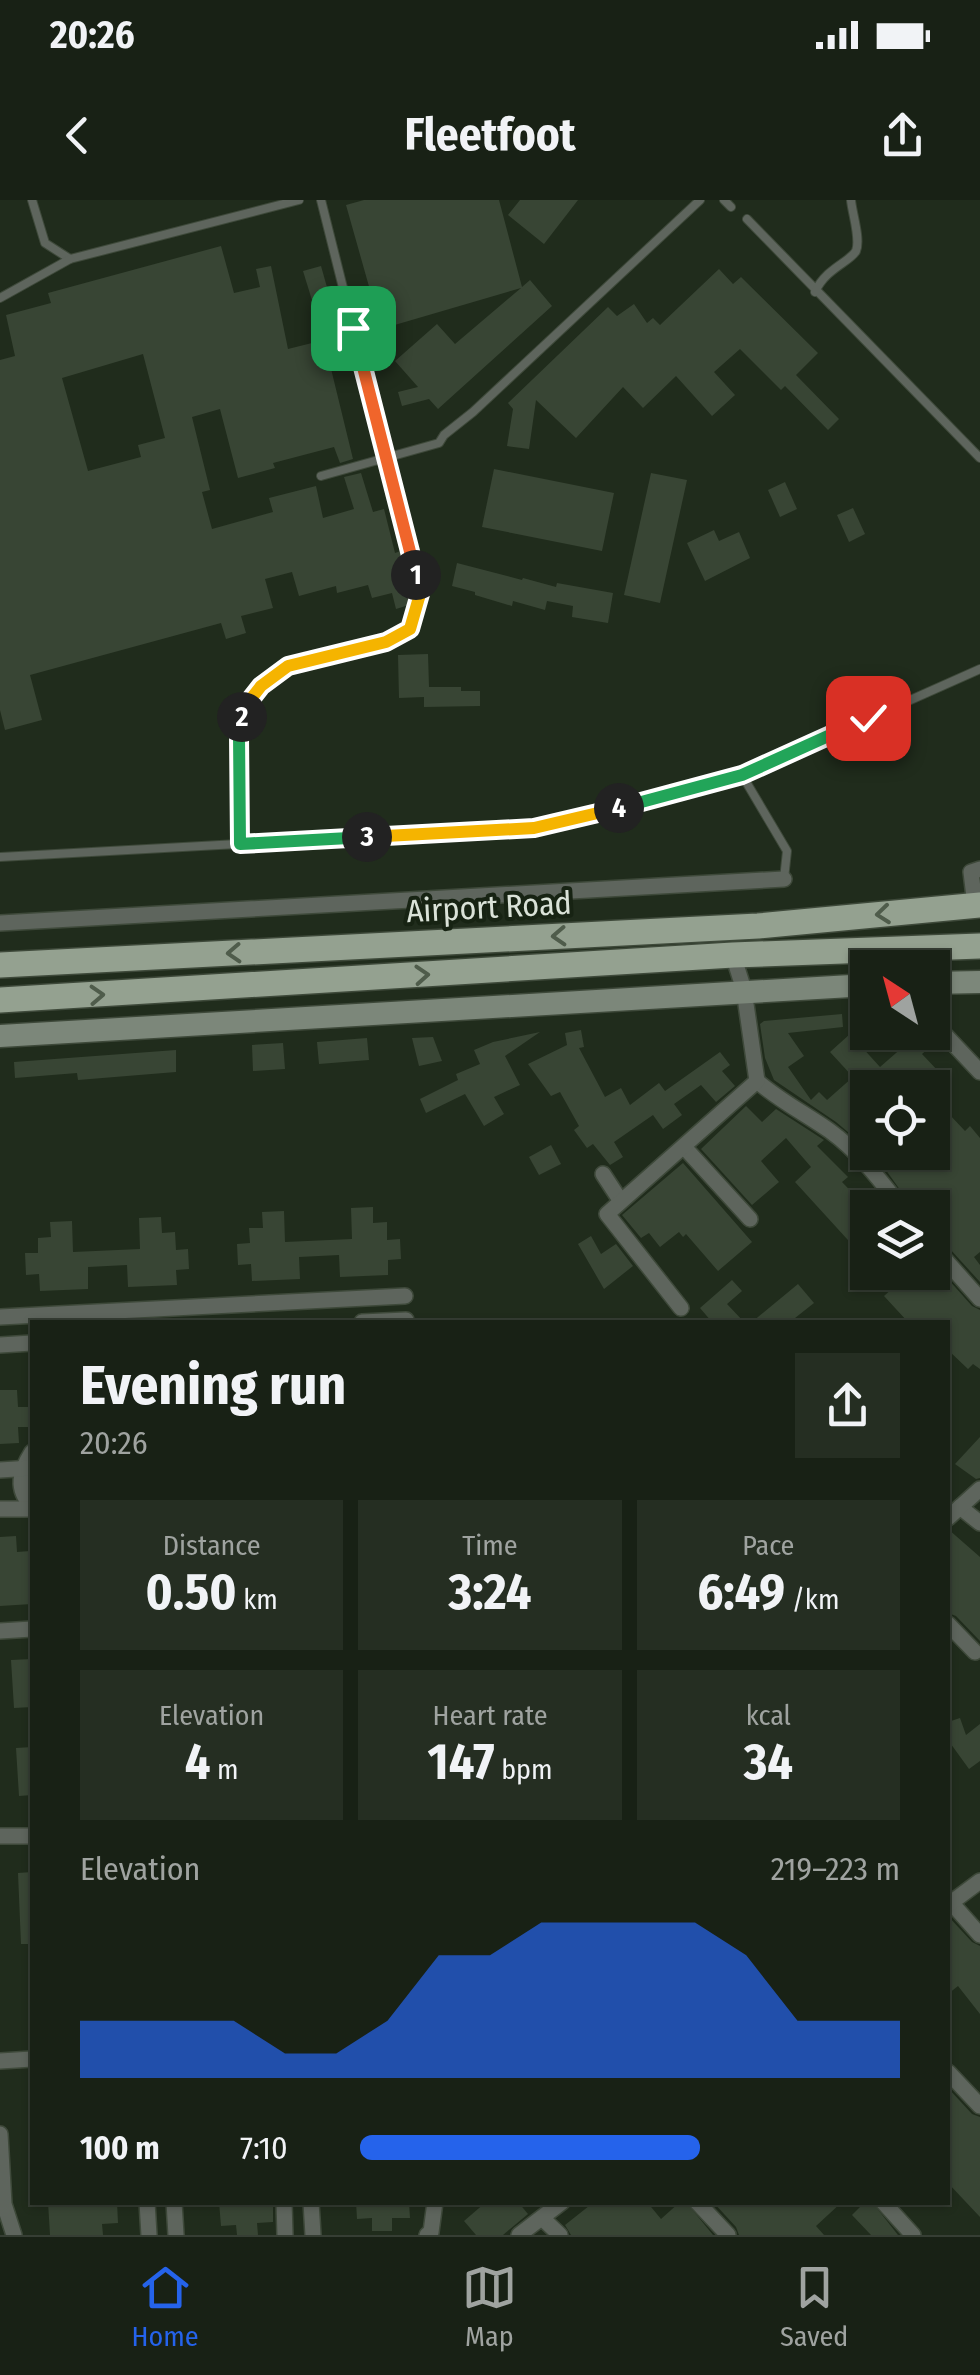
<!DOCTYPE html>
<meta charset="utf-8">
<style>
body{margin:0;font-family:"Fira Sans Condensed",sans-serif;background:#252e22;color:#f1f3f6;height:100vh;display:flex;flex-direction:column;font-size:38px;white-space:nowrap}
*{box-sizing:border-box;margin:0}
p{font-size:32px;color:#9fa3a0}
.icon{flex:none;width:55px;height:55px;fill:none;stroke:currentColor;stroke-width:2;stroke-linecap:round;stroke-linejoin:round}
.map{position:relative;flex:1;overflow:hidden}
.details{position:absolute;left:30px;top:1120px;width:920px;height:885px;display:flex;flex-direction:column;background:#182115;border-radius:0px;box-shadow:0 2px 8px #0004,0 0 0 2px #363e34}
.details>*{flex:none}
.needle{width:65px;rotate:324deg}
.controls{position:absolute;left:850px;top:750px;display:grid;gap:20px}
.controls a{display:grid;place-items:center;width:100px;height:100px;border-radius:0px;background:#182115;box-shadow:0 2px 8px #0004,0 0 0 2px #363e34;font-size:50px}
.pin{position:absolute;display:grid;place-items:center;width:85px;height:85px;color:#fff;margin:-42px;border-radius:20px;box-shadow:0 5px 15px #0006}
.km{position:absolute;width:50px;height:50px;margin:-25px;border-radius:50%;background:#222;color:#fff;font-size:28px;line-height:50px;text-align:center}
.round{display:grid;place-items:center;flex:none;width:105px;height:105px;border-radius:0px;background:#252e22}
.headline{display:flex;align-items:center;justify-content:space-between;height:170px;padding:0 50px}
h1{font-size:55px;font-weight:700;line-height:75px}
.metrics{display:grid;grid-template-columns:repeat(3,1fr);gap:15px;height:170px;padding:10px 50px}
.metrics div{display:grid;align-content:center;border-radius:0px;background:#252e22;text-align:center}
.metrics b{font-size:50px;font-weight:700}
.metrics small{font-size:28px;font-weight:400}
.metrics p{font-size:28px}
.chart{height:280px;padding:20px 50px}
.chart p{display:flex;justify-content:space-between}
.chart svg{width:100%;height:180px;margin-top:10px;fill:#2563eb;opacity:.7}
ul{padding:0 50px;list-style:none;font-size:32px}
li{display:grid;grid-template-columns:160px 120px 1fr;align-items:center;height:75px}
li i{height:25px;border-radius:12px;background:#2563eb}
.status{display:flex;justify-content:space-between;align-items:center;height:70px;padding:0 50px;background:#182115;direction:ltr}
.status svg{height:28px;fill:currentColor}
header{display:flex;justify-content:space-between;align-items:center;height:130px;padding:0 50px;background:#182115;font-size:45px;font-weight:700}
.tab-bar{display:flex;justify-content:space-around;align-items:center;height:140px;border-top:2px solid #363e34;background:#182115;font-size:28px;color:#9fa3a0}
.tab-bar a{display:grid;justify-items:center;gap:5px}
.tab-bar .active{color:#2563eb}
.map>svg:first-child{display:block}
</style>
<div class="status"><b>20:26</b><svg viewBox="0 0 49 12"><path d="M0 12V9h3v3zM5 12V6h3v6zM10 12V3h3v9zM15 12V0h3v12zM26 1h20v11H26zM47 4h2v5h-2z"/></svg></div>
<header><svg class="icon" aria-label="back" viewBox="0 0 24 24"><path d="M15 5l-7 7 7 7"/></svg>Fleetfoot<svg class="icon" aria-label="share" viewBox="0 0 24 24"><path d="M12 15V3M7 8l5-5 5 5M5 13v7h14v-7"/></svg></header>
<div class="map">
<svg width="980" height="2035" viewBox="0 0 980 2035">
<rect width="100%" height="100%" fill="#202c1c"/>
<!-- building -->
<g fill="#384534" fill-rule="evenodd">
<polygon points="364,0 499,0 522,87 530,80 552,106 438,209 429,199 402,206 398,192 418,187 395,161 437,124 455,144 521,88 381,129 346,5"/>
<polygon points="520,0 578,0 544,44 508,15"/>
<path d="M221,46L234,93L260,87L256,69L271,66L288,149L324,140L353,259L340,263L334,247L273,263L275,268L238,278L220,209L192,217L210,290L202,292L212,329L273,312L269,298L316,286L323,318L354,309L344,277L361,273L373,312L384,309L395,353L401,351L410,387L409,405L396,409L392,393L372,398L368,385L337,393L336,386L299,396L292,372L265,379L273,408L241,416L246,433L226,439L221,423L30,475L42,520L5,530L0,510V160L15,156L6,115L51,103L48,93ZM143,154L165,238L138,245L141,257L88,271L62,178Z"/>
<polygon points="321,66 332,105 315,110 303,71"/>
<polygon points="719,69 733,84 741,77 818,153 796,175 839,219 828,230 785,186 781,190 740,149 714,172 735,195 712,216 676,176 643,208 623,187 576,238 536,200 529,249 507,246 513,209 508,203 608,107 617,116 634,104 647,123 653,118 660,125"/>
<polygon points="494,269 614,293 602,351 482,327"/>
<polygon points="651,273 687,280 660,403 624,395"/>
<polygon points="785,282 797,309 780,317 768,290"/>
<polygon points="853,308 865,334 849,342 837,315"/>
<polygon points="714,330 719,341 739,332 750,358 705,381 687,343"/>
<polygon points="457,363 522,380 523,378 556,387 557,383 613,393 608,423 572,417 573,406 547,401 545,410 513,401 512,406 475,395 475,392 452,386"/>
<polygon points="428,454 429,487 461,487 461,491 480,491 480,506 424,507 424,497 399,498 398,455"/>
<polygon points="842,814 843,827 788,833 804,856 788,867 811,900 819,892 827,900 853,877 830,852 850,834 880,867 920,832 927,832 936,842 922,854 940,873 924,888 868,888 868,949 836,922 774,880 765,858 760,824 764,821"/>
<polygon points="581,830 584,847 579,848 605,897 621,888 630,905 659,883 665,891 720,852 730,865 722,871 735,886 716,902 701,885 674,904 682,915 663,929 653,915 614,942 623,957 610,965 593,944 587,948 574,930 579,926 560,892 551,896 528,864 567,845 565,833"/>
<polygon points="540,832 505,856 520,885 494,897 504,914 484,926 465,894 426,913 420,899 458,880 456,874 480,864 474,850 493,842"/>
<polygon points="433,837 442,861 419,866 412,838"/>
<polygon points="367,838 369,860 319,864 317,842"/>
<polygon points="283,843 285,869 253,871 252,845"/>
<polygon points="176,850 176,872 78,880 77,873 15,878 14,862"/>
<polygon points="932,896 965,931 970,926 980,938 980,1052 974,1057 980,1065 980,1082 940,1038 932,1034 932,1008 913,1008 873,952 932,952"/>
<polygon points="746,906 762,922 776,909 824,940 817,946 848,977 842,982 868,1009 868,1062 795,982 811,967 786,938 761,961 779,982 752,1005 701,949"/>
<polygon points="551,945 561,964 539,975 529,957"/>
<polygon points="683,963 752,1042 718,1071 686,1034 683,1037 679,1032 660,1047 649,1033 641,1038 622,1015"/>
<polygon points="373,1007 373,1023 387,1022 387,1040 400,1039 401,1059 388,1060 388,1075 340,1077 339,1055 299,1057 300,1079 252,1081 251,1064 238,1065 237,1044 250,1043 249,1028 263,1028 262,1012 284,1011 285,1042 352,1039 351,1008"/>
<polygon points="161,1017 162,1033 175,1032 176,1050 188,1049 189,1069 176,1070 177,1085 128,1087 127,1065 88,1067 88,1089 40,1091 39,1074 26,1075 25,1053 38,1053 38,1038 51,1037 50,1022 72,1021 73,1052 140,1049 139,1018"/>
<polygon points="591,1036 601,1054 616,1044 633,1066 604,1089 578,1044"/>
<polygon points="939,1069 972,1106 980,1110 980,1169 973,1164 968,1169 948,1150 948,1122 908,1122 884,1096 911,1072 918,1072 925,1081"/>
<polygon points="732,1080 742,1091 727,1104 744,1122 712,1122 700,1108"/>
<polygon points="798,1084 814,1103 790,1122 752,1122"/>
<polygon points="0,1190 17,1190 18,1207 30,1207 31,1227 18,1227 19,1243 0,1244"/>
<polygon points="980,1237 980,1278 976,1279 955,1264"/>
<polygon points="948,1329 980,1357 980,1441 956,1416 948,1413"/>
<polygon points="16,1336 17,1352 30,1351 32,1404 0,1406 0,1337"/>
<polygon points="32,1459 32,1507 14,1508 11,1460"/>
<polygon points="960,1518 966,1535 980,1524 980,1561 969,1569 948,1540 948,1522"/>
<polygon points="32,1547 32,1595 19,1596 16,1548"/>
<polygon points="32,1672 32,1744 21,1744 18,1673"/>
<polygon points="948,1716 972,1742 980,1746 980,1814 958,1786 948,1794"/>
<polygon points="948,1888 972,1914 980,1917 980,2017 948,1983"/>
<polygon points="48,2002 117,2002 118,2023 102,2024 103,2035 50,2035"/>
<polygon points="219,2002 273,2002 273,2022 257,2023 258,2035 237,2035 236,2025 221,2026"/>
<polygon points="356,2002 409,2002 410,2018 392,2018 392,2031 372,2031 372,2018 357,2019"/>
<polygon points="486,2002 518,2002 528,2014 503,2035 476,2035 464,2021"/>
<polygon points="594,2002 647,2002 661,2019 680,2002 686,2002 713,2035 571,2035 565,2025"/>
<polygon points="713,2002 842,2002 816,2026 824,2035 739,2035 736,2027"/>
<polygon points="865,2002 872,2002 898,2035 871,2035 852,2015"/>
</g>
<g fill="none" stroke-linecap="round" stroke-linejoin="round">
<defs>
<g id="lane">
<polyline points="32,0 45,43 70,59 299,0"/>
<polyline points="724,0 731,7"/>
<polyline points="747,19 980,258"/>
<path d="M815,92C826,68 850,62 856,51C861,39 852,13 851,0"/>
<polyline points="0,98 70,59"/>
<polyline points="321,276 439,243 444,235 473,212 700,0"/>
<polyline points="742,575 787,651 784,679"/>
<path d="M240,644C240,606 232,549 243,513C248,494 273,472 291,465C331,451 372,449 409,429L420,395L321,0"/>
<polyline points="0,657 534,628 665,598 742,575 980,469"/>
</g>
<g id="street">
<polyline points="975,705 971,672 980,669"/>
<polyline points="0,723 784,679"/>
<polyline points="932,821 980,872"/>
<path d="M757,881C780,901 806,914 830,931C859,952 880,980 902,1008"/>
<polyline points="685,948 750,1019"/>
<polyline points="603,974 620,1000"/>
<polyline points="932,1045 980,1099"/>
<polyline points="681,1108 607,1014 757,881 744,790 733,755"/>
<polyline points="0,1117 405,1096"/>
<polyline points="362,1122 406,1120"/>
<polyline points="0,1145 32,1143"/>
<path d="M32,1252C20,1271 15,1289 32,1306"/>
<polyline points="0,1270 31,1268"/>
<polyline points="960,1307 980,1323"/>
<polyline points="0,1309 32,1309"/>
<polyline points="948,1318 980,1289"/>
<polyline points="948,1424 975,1452"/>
<polyline points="0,1431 32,1429"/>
<polyline points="0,1636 32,1636"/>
<polyline points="948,1699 980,1735"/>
<polyline points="948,1705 980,1681"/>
<polyline points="0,1861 32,1859"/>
<polyline points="948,1872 980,1906"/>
<polyline points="0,1934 4,2004 14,2035"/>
<polyline points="147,2002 149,2035"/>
<polyline points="174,2002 176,2035"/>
<polyline points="284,2002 285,2035"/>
<polyline points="311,2002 313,2035"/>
<polyline points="697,2002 728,2035"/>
<polyline points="883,2002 913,2035"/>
<polyline points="542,2018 560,2035"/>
<polyline points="427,2035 431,2032 435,2002"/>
<polyline points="519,2035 562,2002"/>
</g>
<g id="secondary">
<polyline points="932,783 980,782"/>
<polyline points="0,836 868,785"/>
</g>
<g id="primary">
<polyline points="0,765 758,726 980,705"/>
<polyline points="0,800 733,755 980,746"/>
</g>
</defs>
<!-- lane casing -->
<use href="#lane" stroke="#3e493a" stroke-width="10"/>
<!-- street casing -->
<use href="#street" stroke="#3e493a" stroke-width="18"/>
<!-- secondary casing -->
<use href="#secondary" stroke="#3e493a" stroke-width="25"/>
<!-- primary casing -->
<use href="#primary" stroke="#3e493a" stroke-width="28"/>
<!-- lane -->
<use href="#lane" stroke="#5e655d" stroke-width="8"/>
<!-- street -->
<use href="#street" stroke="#5e655d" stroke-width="15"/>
<!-- secondary -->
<use href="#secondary" stroke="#7c877a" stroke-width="22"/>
<!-- primary -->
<use href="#primary" stroke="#94a190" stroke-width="25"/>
</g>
<!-- one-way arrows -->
<defs><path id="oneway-chevron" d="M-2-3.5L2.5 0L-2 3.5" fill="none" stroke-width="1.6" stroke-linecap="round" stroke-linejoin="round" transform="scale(2.5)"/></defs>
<g stroke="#4f5c4b">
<use href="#oneway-chevron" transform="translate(883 714) rotate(174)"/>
<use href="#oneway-chevron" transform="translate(559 736) rotate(177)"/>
<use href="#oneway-chevron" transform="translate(234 753) rotate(177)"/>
<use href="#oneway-chevron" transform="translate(422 775) rotate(-4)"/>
<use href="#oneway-chevron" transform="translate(97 795) rotate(-3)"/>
</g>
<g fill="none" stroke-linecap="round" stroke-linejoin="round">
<defs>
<polyline id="split-1" points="353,128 416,375"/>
<polyline id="split-2" points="242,517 243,509 261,486 288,466 386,442 410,429 420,394 416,375"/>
<polyline id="split-3" points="242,517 239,535 240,644 367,637"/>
<polyline id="split-4" points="367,637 534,628 619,608"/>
<polyline id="split-5" points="619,608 742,575 868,518"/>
</defs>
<!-- split-1 casing -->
<use href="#split-1" stroke="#fff" stroke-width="20"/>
<!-- split-2 casing -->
<use href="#split-2" stroke="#fff" stroke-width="20"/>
<!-- split-3 casing -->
<use href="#split-3" stroke="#fff" stroke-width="20"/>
<!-- split-4 casing -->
<use href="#split-4" stroke="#fff" stroke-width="20"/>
<!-- split-5 casing -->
<use href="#split-5" stroke="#fff" stroke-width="20"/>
<!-- split-1 -->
<use href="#split-1" stroke="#f0652b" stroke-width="12"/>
<!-- split-2 -->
<use href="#split-2" stroke="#f5b400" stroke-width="12"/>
<!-- split-3 -->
<use href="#split-3" stroke="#22a559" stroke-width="12"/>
<!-- split-4 -->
<use href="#split-4" stroke="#f5b400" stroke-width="12"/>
<!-- split-5 -->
<use href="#split-5" stroke="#22a559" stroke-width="12"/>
</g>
<g text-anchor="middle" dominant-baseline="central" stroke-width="8" stroke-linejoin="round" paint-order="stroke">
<!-- street labels -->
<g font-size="32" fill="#dae2d8" stroke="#172313">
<text transform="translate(489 707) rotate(-3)">Airport Road</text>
</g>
</g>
</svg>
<div class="controls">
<a><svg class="needle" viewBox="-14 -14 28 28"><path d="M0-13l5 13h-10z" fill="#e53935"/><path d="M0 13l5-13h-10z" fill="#9fa3a0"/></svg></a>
<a><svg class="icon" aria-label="locate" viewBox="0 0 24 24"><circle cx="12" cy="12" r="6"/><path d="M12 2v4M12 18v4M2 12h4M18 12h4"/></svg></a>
<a><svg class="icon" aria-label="layers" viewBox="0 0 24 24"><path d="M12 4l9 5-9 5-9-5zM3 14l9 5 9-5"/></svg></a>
</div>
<div class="pin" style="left:353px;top:128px;background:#1e9e55"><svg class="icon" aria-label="arrive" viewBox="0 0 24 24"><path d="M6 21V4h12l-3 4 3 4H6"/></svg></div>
<div class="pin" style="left:868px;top:518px;background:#d93025"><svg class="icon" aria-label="check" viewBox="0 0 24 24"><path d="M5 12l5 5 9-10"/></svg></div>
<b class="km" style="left:416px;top:375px">1</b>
<b class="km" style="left:242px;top:517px">2</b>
<b class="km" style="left:367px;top:637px">3</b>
<b class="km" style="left:619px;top:608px">4</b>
<section class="details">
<div class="headline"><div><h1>Evening run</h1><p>20:26</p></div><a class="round"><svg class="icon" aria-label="share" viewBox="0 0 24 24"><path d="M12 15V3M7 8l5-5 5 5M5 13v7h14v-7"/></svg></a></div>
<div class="metrics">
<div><p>Distance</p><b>0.50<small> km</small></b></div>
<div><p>Time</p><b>3:24</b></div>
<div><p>Pace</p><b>6:49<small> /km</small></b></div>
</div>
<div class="metrics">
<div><p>Elevation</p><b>4<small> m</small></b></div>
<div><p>Heart rate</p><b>147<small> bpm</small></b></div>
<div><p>kcal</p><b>34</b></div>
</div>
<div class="chart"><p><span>Elevation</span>219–223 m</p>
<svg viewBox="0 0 160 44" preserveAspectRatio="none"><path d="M0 44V30L10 30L20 30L30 30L40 38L50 38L60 30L70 14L80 14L90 6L100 6L110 6L120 6L130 14L140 30L150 30L160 30V44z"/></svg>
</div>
<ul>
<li><b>100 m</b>7:10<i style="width:63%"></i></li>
</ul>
</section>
</div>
<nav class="tab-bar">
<a class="active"><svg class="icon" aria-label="home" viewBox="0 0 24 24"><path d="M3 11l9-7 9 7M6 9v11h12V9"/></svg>Home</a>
<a><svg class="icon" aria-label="map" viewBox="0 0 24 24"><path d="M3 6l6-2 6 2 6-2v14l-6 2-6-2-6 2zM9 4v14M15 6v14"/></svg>Map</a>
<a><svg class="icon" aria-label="saved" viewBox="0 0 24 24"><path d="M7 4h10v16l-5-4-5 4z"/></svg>Saved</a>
</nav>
